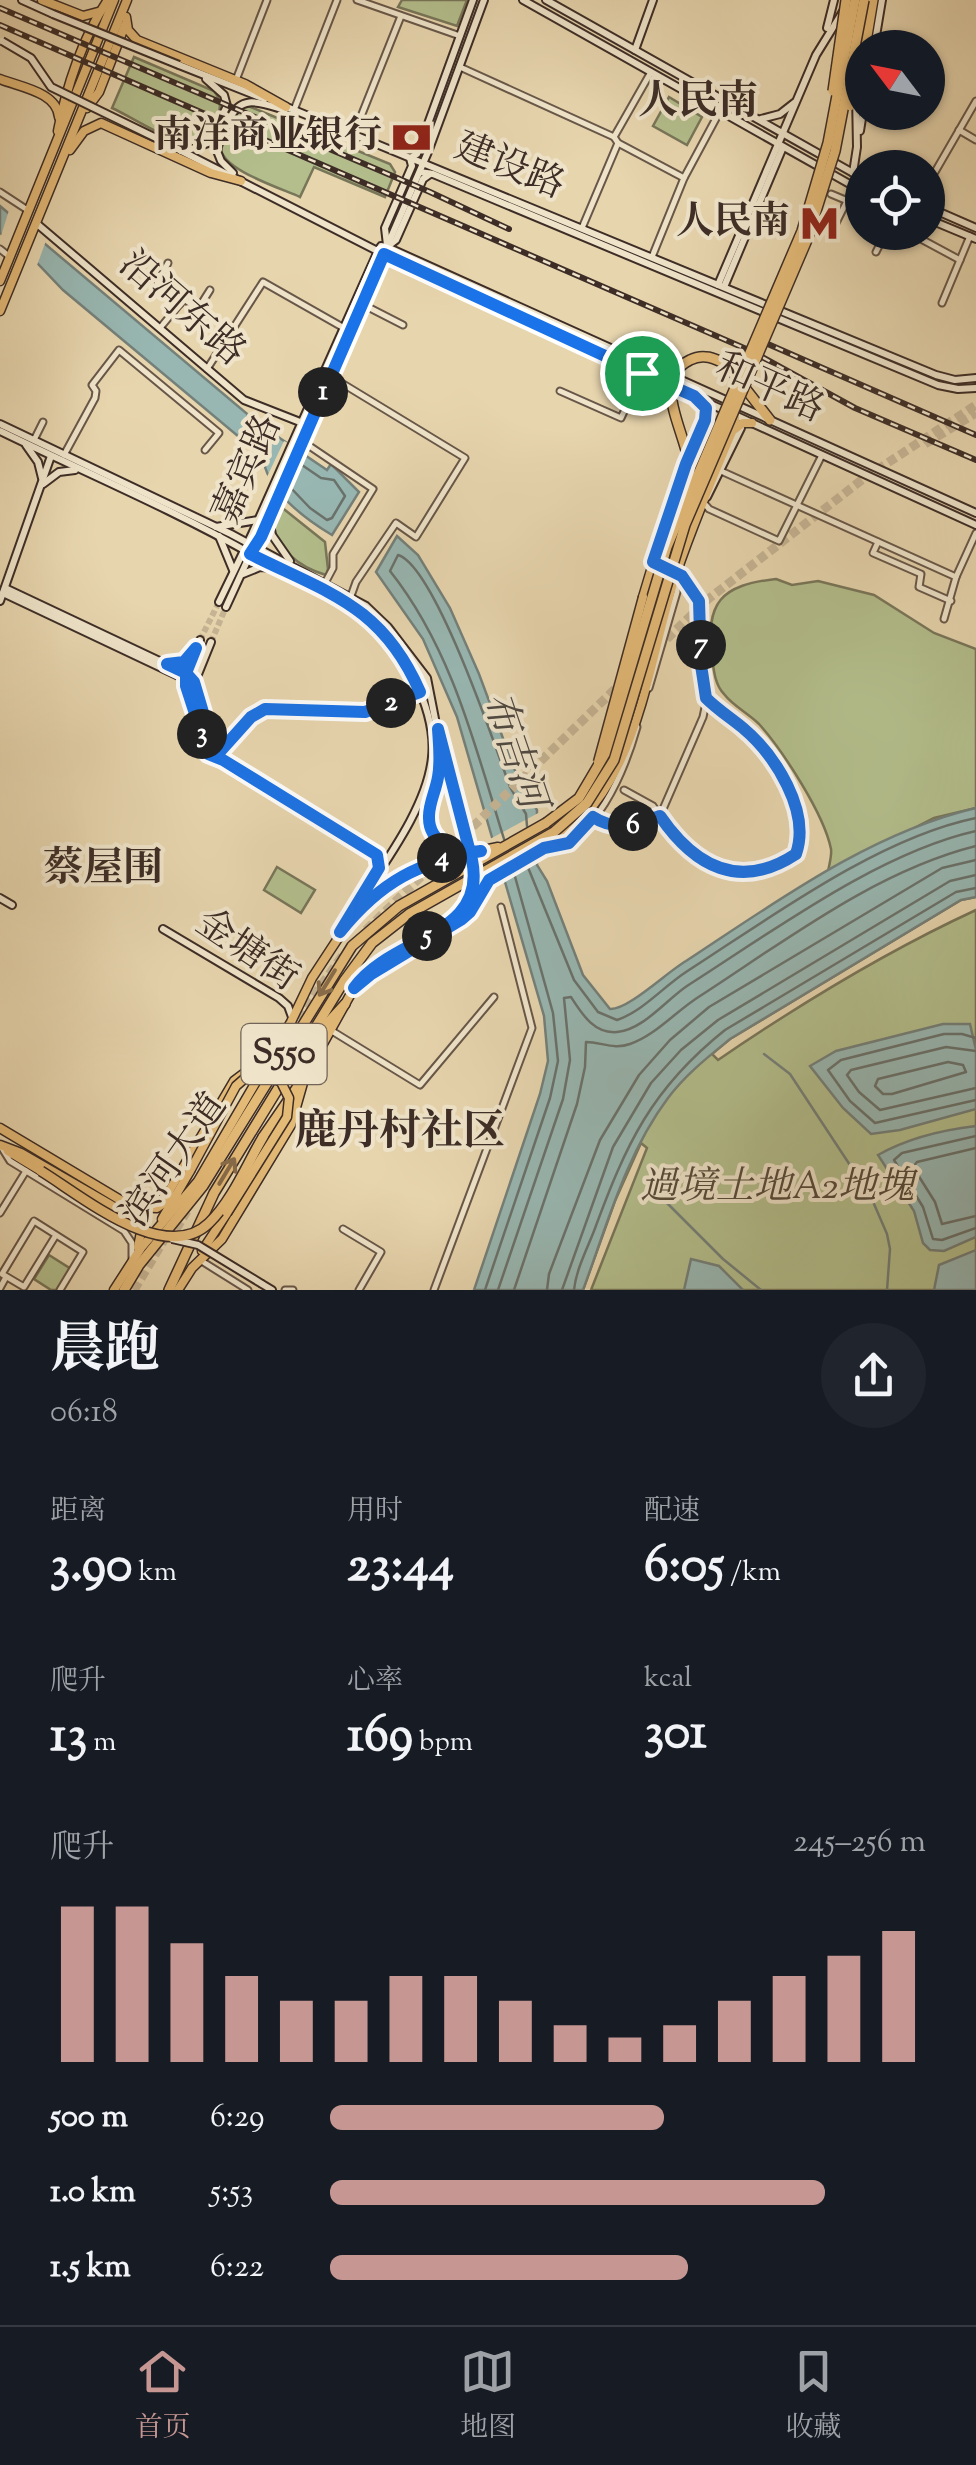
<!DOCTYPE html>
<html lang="zh">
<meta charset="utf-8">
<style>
body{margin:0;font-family:"Sorts Mill Goudy","Noto Serif SC",serif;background:#20242c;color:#f1f3f6;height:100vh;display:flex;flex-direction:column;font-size:38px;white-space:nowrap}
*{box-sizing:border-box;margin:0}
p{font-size:32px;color:#9ea1a6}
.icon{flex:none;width:55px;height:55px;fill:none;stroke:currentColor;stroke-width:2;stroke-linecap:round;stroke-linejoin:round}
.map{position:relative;height:1290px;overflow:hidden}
.panel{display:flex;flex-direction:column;background:#171b24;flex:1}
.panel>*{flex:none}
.needle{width:65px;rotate:302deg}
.controls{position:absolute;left:845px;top:30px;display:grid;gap:20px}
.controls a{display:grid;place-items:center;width:100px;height:100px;border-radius:50%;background:#171b24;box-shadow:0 2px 8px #0004;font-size:50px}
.pin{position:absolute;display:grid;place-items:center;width:85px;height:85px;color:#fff;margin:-42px;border:5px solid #fff;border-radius:50%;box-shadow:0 2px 10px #0007}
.km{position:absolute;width:50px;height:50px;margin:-25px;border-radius:50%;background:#222;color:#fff;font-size:28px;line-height:50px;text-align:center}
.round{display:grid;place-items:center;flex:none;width:105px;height:105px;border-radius:52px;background:#20242c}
.headline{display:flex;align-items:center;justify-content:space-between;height:170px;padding:0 50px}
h1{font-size:55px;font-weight:700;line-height:75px}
.figures{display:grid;grid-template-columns:repeat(3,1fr);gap:15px;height:170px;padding:10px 50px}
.figures div{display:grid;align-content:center}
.figures b{font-size:50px;font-weight:700}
.figures small{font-size:28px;font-weight:400}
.figures p{font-size:28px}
.chart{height:280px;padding:20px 50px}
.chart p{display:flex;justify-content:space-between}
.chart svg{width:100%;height:180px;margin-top:10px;stroke:#c59692;stroke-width:6}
ul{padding:0 50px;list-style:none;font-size:32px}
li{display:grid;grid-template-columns:160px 120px 1fr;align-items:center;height:75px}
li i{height:25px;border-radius:12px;background:#c59692}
.menu{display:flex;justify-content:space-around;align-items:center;height:140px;border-top:2px solid #363941;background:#171b24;font-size:28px;color:#9ea1a6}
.menu a{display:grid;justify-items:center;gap:5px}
.menu .current{color:#c59692}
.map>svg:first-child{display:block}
</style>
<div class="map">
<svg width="976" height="1290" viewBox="0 0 976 1290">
<rect width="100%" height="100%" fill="#e7d5ae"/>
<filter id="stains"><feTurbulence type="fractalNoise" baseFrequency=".002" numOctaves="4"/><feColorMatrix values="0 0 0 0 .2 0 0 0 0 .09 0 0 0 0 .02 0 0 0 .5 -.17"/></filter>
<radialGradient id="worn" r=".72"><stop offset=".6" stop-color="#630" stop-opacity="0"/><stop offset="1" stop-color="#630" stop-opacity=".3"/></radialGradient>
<!-- green -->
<g fill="#b3be8c" stroke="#787659" stroke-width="2.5">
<polygon points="402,0 467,0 457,26 398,7"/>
<path d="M134,57L214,91C222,101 221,109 216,121C213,130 206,143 195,145C178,147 130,116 112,108Z"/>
<polygon points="669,97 702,117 687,145 653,126"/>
<path d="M248,106L390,164L395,172L385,197L314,167L300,197C283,189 219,169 221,147C222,135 233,120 238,110Z"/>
<path d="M280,506L325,542L328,569L326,575C298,567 276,549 271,519Z"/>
<path d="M776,579L792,585L818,581L874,595L934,633L976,649V808L934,818L828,872C829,865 832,856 831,849C824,814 783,751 759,724C748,713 733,706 724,694C715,685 714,671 712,658C705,602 721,585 776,579Z"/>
<polygon points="277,867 315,890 301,913 264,890"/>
<path d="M958,891L976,897L961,900L730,1039L712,1054L718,1060C800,1004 885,952 976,910V1290H591L647,1148L641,1143L615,1201L583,1290H573L620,1162L689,1064Z"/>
<polygon points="49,1255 71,1269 58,1290 51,1290 34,1279"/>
</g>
<!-- water -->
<g fill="#98b7b2" stroke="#74807a" stroke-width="2.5">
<path d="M0,206L259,424L327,470L331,464L359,492L332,535C305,519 266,490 263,457L63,290L38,264L0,233Z"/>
<path d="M397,536L418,555L450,608L479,674L520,784L537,810V865L547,881L583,975L610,1009C628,1010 667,972 686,961C776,902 870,833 976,808V897L961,900L730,1039C708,1057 685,1075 668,1098C626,1154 607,1225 583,1290H474L540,1094L548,1061L544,1016L457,717L423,639L376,572Z"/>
<polygon points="943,1024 970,1024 976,1050 976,1109 900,1130 871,1134 843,1108 810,1066 836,1051"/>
<path d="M976,1126V1237L944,1251L930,1250L923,1243L914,1211L878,1155C908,1138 942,1130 976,1126Z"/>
<polygon points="976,1250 976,1290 934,1290 939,1265"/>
<polygon points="691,1259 719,1266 743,1290 684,1290"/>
</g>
<!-- pier -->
<g fill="#e7d5ae">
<polygon points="10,207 47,238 36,268 0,239"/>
<polygon points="284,441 308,452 284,503 265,481"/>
<polygon points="542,811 542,861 501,882 488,840"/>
</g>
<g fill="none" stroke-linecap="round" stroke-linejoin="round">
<!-- shore -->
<g stroke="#6a726c" stroke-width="2.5">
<polyline points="289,486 310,508 327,520 332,518 345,496 334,480 321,478 299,463"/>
<path d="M504,839C475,746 452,649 390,571L398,555C435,566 495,746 510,787L526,814L527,826"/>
<path d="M527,865L574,980L598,1012L617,1020C643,1011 663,987 686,972C770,918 878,838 976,818"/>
<polyline points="976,1038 962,1034 944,1034 841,1060 828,1070 850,1101 875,1123 976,1100"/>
<polyline points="976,1051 946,1047 851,1070 847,1075 859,1092 880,1110 976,1088"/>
<polygon points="948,1062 963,1065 966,1072 892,1094 883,1094 875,1086 878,1079"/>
<polyline points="976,1136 902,1153 894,1160 923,1207 933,1239 942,1240 976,1228"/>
<polyline points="976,1148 917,1162 913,1167 935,1202 942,1224 976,1216"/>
<polyline points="485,1290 550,1098 558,1061 553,1013 514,873"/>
<path d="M498,1290L563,1099L570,1060L564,998L571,997C582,1014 594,1034 617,1032C643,1030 666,1000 687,986C772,932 878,853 976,831"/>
<path d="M514,1290L577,1104L585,1067L586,1042C601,1042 614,1050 630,1044C656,1035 676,1011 700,996C785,941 876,871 976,846"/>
<polyline points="547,1290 549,1274 600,1140 639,1075 670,1040 709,1007 942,868 976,860"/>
<polyline points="562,1290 613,1147 651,1083 681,1050 718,1020 950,881 976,875"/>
<path d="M574,1290C576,1270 587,1249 594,1231C626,1144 651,1089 725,1030L956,892L976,888"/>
</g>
<!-- stream -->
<g stroke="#74807a" stroke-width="2.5">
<polyline points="764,1054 790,1074 871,1197 887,1234 890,1249 887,1290"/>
<polyline points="653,1189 723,1259 761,1290"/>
</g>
<!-- secondary-tunnel -->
<g stroke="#c5b393" stroke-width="6" stroke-dasharray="6 3" stroke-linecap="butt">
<polyline points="200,640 219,602"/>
<polyline points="211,642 226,607"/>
</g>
<!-- highway-tunnel -->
<g stroke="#c5b393" stroke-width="9" stroke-dasharray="9 4.5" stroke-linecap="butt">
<polyline points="925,444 976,413"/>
<polyline points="366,930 707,600 863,479 976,405"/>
<polyline points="290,1029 345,952"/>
<polyline points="169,1241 187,1211"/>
<polyline points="134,1290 167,1235"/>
</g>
<defs>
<g id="street">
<polyline points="357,0 460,36"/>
<polyline points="460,67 614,137 618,143 684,178"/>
<polyline points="236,80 267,0"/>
<polyline points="294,110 337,0"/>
<polyline points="959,130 976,140"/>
<polyline points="354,134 401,16"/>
<polyline points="614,137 651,72"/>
<polyline points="928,184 976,101"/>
<polyline points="0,192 29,211"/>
<polyline points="831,194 862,207"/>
<polyline points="582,228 618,143"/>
<polyline points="832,231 854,187"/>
<polyline points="908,232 960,260"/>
<polyline points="0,249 10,257"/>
<polyline points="876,252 886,232"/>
<polyline points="652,257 684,178 720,111"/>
<polyline points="168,263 157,284 180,304"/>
<polyline points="942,303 970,236"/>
<polyline points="362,304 403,325"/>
<polyline points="160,328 184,299 198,309 210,290"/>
<polyline points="207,369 263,282 344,328"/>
<polyline points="330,376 465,458 416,537 396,523 356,582 351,596"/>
<polyline points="560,391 621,418 642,373"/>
<polyline points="34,440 43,422"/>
<polyline points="302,441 373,489 333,554 333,568 325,583"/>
<polyline points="64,455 95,398 96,391 92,385 119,350 219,433 205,450"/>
<polyline points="721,471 956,577"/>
<polyline points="703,502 709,509 779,541 822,455"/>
<polyline points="878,542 873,553 921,574 919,587 951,601"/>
<polyline points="944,619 956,577 976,533"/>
<polyline points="649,688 677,592 677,573"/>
<polyline points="216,755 251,717 265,709 365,712 419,692"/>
<path d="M624,790L653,806L681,846L722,869L751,873L769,869L796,853C808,819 783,771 760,745C745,727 723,715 707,698"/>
<path d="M593,817C616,832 637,824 660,816L703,717L707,698L701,665L699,601L680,573L653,561"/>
<path d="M544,848C595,847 625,769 637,727"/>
<polyline points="332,1031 420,1085 494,997"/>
<polyline points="0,1145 10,1161 124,1231 132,1243 132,1258"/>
<polyline points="0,1213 26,1171"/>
<polyline points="343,1229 381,1252 359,1290"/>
<polyline points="56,1235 24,1287 2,1274 34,1221 83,1252 60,1290"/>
<polyline points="200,1260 248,1290"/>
<polyline points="0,1288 6,1277"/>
<polyline points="285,1290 293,1290"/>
<polyline points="434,1290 532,1028 501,907"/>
</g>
<g id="secondary">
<polyline points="22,0 53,14"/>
<polyline points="523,0 862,191"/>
<polyline points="546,0 862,178"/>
<polyline points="827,28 834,0"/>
<polyline points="874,48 882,0"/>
<polyline points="635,50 653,0"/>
<polyline points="179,65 265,99"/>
<polyline points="282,105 936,375 955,380 976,378"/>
<polyline points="761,119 780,114 794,103"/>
<polyline points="860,131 863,112"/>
<polyline points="156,138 401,263 976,525"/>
<polyline points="186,151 208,143 227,106 224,95 206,79"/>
<polyline points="420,172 433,174 938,385 958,389 976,388"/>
<path d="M233,173L221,161L217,151C219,140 224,131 229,120C241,93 261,103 285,110"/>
<polyline points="853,173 857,147 856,94"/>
<polyline points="928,207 976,228"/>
<polyline points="928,219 976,239"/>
<polyline points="36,223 244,400 300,422"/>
<polyline points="387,245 385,228 412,166 410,158 417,154 473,0"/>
<polyline points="387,247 976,513"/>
<polyline points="378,251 381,246 387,247 396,240 423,179 430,174"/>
<polyline points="718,285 816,55 850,0"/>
<polyline points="724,287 783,147"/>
<polyline points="0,424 231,534 366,606 388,627 427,678 437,729"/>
<path d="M0,431C84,472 172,509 253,555C290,576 334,588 367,615C402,643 437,711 432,757C427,811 377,872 349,918"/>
<polyline points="26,445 38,462 42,478"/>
<polyline points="43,484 59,472 75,470"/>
<polyline points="678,487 706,415"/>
<polyline points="707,497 741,428"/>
<polyline points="269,519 272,535 290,561"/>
<polyline points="216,527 258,520"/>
<polyline points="219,536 233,570"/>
<polyline points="243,574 260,567 274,568"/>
<polyline points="5,588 187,674 195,686"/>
<polyline points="3,593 187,680"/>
<polyline points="0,601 51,456"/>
<polyline points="219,602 252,534 378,251"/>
<polyline points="226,607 254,546 261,537 428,152 484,0"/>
<polyline points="200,640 185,680 208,754 226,761 368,847 377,855 379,865"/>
<polyline points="211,642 194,684 215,756"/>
<polyline points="0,898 12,905"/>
<polyline points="163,929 279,998 288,1006 292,1017"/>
<polyline points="262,1284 272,1290"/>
</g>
<g id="primary">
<polyline points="42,0 83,16 98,12"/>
<polyline points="126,17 128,30 137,40 245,84 286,107"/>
<path d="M0,79C20,87 57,92 59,117"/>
<polyline points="87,108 99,92 125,25"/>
<path d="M58,131C66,88 83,36 108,0"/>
<polyline points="70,150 84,131 101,123 211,173 241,181"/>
<polyline points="0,281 114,0"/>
<polyline points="0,311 127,0"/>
<polyline points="735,429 743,423 752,423"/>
<polyline points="643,597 664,527 709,424 709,412 704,405"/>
<path d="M437,729C440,746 441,762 438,779C432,814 416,836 462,852"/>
<path d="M536,852C638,803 645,670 676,574C693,524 714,474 735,425V407"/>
<polyline points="454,924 470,912 489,880 539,851"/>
<polyline points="0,1128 132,1207 157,1208 177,1194"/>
<polyline points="0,1145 21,1153 130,1216 141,1232 138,1247"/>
<polyline points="8,1151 41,1171"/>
<polyline points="143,1209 158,1203 168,1193 234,1081 271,1053"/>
<polyline points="162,1219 190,1171"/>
<polyline points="202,1251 227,1213"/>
<polyline points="114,1290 141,1248 198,1181 291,1022 312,978 352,917 390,883 418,867 436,860 498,847"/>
<polyline points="178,1290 192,1268 222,1239 291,1125 305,1076 354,988 421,944"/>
</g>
<g id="highway">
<polyline points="865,48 873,0"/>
<polyline points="727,365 770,420"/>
<polyline points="313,1039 345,1004"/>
<polyline points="263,1137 305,1076"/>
<polyline points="124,1290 139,1265 203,1186 352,946 399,906 546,823"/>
<polyline points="169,1290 214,1193 344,981 372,943 409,914 554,832"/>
</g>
</defs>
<!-- street casing -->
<use href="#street" stroke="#685748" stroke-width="9"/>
<!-- secondary casing -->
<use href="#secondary" stroke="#3d2d26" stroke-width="10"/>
<!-- primary casing -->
<use href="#primary" stroke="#3d2d26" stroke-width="11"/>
<!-- highway casing -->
<use href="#highway" stroke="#3d2d26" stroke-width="12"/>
<!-- street -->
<use href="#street" stroke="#efe4ca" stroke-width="5"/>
<!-- secondary -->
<use href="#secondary" stroke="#efe4ca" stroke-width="6"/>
<!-- primary -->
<use href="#primary" stroke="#e4ba77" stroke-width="8"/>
<!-- highway -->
<use href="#highway" stroke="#e4ba77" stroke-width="9"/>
<defs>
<g id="rail">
<polyline points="0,8 430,192 509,229"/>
<polyline points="0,25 751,351 855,408 976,460"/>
<polyline points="761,341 976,435"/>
</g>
</defs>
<!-- rail casing -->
<use href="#rail" stroke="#3d2d26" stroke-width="6"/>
<!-- rail -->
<use href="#rail" stroke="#efe4ca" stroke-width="2.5" stroke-dasharray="8" stroke-linecap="butt"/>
<defs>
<g id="secondary-bridge">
<polyline points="53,14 179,65"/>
<polyline points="2,41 31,58 51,87 156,138"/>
<polyline points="172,1239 198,1245 262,1284"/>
</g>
<g id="primary-bridge">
<polyline points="598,762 643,597"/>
<path d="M396,954C418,941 453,927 468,906C487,878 454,794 445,761"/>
<polyline points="190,1171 236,1086 244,1079 261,1074 281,1082 289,1098 287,1117 227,1213"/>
</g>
<g id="highway-bridge">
<polyline points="833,91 846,0"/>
<polyline points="850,106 862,59"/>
<path d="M689,485C699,447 643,383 690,360C703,353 715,358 727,365"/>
<polyline points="546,823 579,798 605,754 667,547 802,231 828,143 855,0"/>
<polyline points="554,832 587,803 614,760 685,525 807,240 835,151 864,0"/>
<path d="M41,1171C82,1196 165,1266 209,1223C232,1201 247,1164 263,1137"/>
</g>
</defs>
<!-- secondary-bridge casing -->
<use href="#secondary-bridge" stroke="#3d2d26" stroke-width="10" stroke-linecap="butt"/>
<!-- primary-bridge casing -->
<use href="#primary-bridge" stroke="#3d2d26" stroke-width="11" stroke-linecap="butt"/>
<!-- highway-bridge casing -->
<use href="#highway-bridge" stroke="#3d2d26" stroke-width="12" stroke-linecap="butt"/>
<!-- secondary-bridge -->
<use href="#secondary-bridge" stroke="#efe4ca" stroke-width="6"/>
<!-- primary-bridge -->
<use href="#primary-bridge" stroke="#e4ba77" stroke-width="8"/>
<!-- highway-bridge -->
<use href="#highway-bridge" stroke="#e4ba77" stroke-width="9"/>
</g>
<!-- one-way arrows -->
<defs><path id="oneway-shaft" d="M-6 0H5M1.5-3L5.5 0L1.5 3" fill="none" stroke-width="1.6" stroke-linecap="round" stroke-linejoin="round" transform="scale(2.5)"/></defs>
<g stroke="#886c4a">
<use href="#oneway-shaft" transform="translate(327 983) rotate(122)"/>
<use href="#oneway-shaft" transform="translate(227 1171) rotate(-59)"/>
</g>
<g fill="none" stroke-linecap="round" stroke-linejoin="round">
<defs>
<path id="route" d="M642,373L384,254L261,537L250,554C328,593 382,605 420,692L365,712L265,709L251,717L216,756L194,682L186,673L196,648L184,662L167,664L186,673V686L208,754L223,760L377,855L379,868L340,932C381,881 419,862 481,851C458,854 428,844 429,816C429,803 436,790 438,777C441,761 439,745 438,729L472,860C488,937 391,936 354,988L371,974L462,919L470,912L489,880L544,848L569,843L593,817C616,832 637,824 660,816C695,867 740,891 796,854C811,811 775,755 743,728C731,718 718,710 706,698L701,665L699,601L682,576L653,562L686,464L705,420L706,408L694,396L642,373"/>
</defs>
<!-- route casing -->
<use href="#route" stroke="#fff" stroke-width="20"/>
<!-- route -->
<use href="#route" stroke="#1a73e8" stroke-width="12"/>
</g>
<!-- icons -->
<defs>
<symbol id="bank-bare" viewBox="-9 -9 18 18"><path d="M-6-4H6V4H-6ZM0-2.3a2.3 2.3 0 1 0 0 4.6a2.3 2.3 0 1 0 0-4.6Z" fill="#8f2418" stroke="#efe4ca" stroke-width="2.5" paint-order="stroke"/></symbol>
<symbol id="metro-bare" viewBox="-9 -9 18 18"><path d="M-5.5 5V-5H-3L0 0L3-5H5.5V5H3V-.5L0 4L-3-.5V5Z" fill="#8f2418" stroke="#efe4ca" stroke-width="2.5" paint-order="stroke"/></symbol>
</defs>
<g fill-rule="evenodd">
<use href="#bank-bare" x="384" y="110" width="55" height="55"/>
<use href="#metro-bare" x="792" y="196" width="55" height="55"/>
</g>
<g text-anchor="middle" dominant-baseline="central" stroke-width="8" stroke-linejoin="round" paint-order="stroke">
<!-- shield labels -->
<rect fill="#efe4ca" stroke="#726457" stroke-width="2.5" x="241.5" y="1024" width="85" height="60" rx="8"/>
<g font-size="35" font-weight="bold" fill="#3d2d26">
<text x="284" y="1054">S550</text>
</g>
<!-- poi labels -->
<g font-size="38" font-weight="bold" fill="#3d2d26" stroke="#efe4ca" text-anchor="end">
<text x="382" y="138">南洋商业银行</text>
<text x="790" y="224">人民南</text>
</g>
<!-- street labels -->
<g font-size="38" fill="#3d2d26" stroke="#efe4ca">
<text transform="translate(509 168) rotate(22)">建设路</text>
<text transform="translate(181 310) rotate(41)">沿河东路</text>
<text transform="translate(769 390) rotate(24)">和平路</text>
<text transform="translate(249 470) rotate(-66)">嘉宾路</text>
<text transform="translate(246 952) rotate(34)">金塘街</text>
<text transform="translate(176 1161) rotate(-55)">滨河大道</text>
</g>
<!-- park labels -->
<g font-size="38" font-style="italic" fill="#554a3a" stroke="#efe4ca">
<text x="777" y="1189">過境土地A2地塊</text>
</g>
<!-- neighbourhood labels -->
<g font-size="40" font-weight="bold" fill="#3d2d26" stroke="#efe4ca">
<text x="698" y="103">人民南</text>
<text x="103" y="870">蔡屋围</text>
</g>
<!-- water labels -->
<g font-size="40" font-style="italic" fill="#4f4942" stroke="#efe4ca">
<text transform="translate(512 751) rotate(71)">布吉河</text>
</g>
<!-- quarter labels -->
<g font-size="42" font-weight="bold" fill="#3d2d26" stroke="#efe4ca">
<text x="400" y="1134">鹿丹村社区</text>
</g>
</g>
<rect width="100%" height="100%" filter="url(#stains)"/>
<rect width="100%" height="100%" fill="url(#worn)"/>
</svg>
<div class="controls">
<a><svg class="needle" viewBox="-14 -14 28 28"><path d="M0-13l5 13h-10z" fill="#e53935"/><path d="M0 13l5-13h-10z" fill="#9ea1a6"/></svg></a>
<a><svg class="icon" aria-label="locate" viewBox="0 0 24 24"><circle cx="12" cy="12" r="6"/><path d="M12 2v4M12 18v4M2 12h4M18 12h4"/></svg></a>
</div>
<div class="pin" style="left:642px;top:373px;background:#1e9e55"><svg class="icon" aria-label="arrive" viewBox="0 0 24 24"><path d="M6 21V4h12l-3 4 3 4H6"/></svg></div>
<b class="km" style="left:323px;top:392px">1</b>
<b class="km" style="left:391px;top:703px">2</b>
<b class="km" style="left:202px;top:734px">3</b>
<b class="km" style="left:442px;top:858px">4</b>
<b class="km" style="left:427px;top:936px">5</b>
<b class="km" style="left:633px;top:826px">6</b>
<b class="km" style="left:701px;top:645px">7</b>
</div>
<section class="panel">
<div class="headline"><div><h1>晨跑</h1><p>06:18</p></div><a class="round"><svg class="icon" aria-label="share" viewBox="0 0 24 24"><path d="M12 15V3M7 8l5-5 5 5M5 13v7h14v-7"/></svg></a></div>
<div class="figures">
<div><p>距离</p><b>3.90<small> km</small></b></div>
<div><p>用时</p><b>23:44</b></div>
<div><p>配速</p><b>6:05<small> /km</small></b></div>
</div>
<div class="figures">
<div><p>爬升</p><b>13<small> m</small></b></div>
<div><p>心率</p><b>169<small> bpm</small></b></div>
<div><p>kcal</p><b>301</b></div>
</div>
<div class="chart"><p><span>爬升</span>245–256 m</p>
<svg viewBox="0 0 160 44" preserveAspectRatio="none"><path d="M5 44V6M15 44V6M25 44V15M35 44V23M45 44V29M55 44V29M65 44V23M75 44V23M85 44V29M95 44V35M105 44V38M115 44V35M125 44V29M135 44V23M145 44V18M155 44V12"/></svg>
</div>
<ul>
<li><b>500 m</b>6:29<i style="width:56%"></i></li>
<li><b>1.0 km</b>5:53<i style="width:83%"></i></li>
<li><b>1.5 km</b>6:22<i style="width:60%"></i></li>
</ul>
</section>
<nav class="menu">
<a class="current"><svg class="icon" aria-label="home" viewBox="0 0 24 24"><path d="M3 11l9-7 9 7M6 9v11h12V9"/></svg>首页</a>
<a><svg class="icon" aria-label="map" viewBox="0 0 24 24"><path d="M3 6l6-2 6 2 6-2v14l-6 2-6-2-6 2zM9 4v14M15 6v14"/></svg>地图</a>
<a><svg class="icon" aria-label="saved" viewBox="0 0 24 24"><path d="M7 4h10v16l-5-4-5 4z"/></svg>收藏</a>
</nav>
